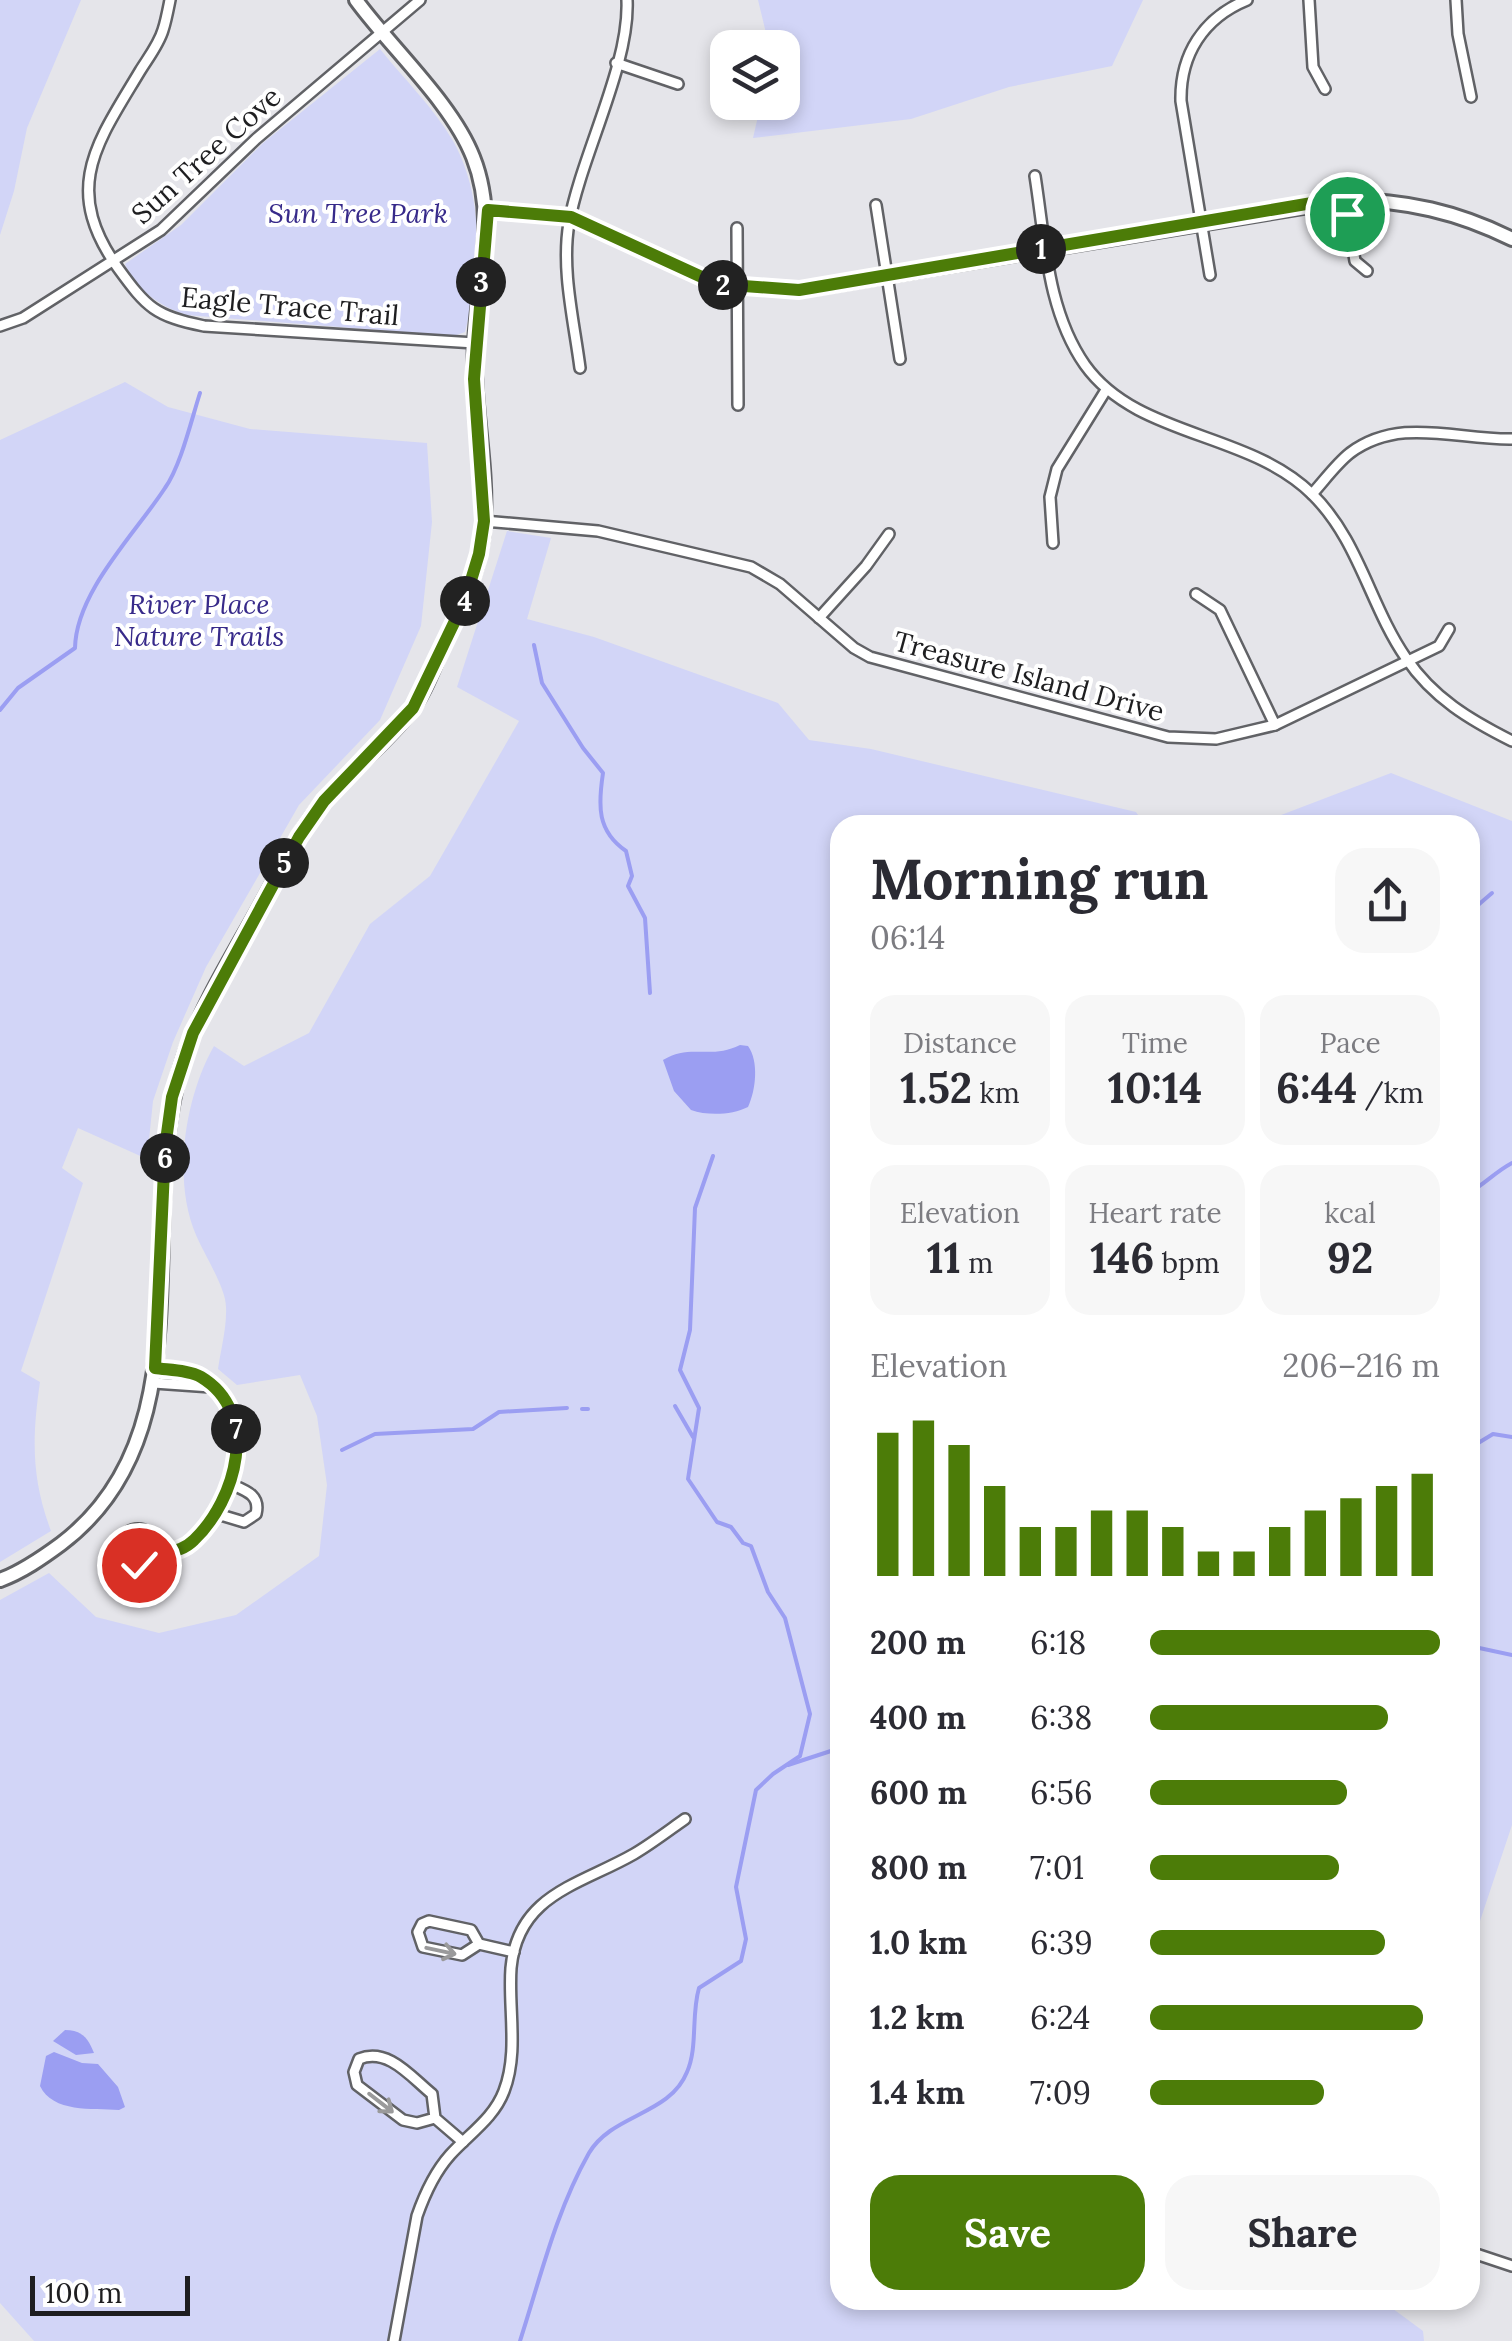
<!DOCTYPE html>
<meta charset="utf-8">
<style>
body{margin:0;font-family:Lora,serif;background:#f7f7f7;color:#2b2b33;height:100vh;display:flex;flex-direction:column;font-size:38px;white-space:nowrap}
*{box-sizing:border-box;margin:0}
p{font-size:32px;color:#7c7c81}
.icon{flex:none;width:55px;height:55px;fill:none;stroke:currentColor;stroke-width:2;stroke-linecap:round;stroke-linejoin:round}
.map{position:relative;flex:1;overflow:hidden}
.drawer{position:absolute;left:830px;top:815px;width:650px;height:1495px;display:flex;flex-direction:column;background:#fff;border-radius:30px;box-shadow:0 5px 15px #0003}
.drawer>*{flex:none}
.buttons{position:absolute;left:710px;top:30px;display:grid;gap:20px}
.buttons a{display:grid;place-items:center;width:90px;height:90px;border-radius:20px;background:#fff;box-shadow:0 5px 15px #0003;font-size:50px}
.scale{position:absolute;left:30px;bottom:25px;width:160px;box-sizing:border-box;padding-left:10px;border:5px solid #1e1e20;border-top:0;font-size:28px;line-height:35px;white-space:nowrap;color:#1e1e20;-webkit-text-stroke:8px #fff;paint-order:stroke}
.pin{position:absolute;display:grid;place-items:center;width:85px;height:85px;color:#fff;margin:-42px;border:5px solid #fff;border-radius:50%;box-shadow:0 2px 10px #0007}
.km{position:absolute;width:50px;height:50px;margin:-25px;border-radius:50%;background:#222;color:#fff;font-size:28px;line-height:50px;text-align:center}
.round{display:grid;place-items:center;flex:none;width:105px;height:105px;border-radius:30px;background:#f7f7f7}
.overview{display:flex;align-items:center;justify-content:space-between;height:170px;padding:0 40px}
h1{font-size:55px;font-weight:700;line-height:75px}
.metrics{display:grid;grid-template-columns:repeat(3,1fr);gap:15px;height:170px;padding:10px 40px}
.metrics div{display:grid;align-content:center;border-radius:25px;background:#f7f7f7;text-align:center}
.metrics b{font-size:42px;font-weight:700}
.metrics small{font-size:28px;font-weight:400}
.metrics p{font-size:28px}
.chart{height:280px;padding:20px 40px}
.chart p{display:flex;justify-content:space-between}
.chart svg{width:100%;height:180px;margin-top:10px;stroke:#4c7c08;stroke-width:6}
.action{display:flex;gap:20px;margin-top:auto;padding:20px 40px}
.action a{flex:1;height:115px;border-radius:30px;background:#4c7c08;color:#fff;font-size:40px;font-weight:700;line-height:115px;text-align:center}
.action a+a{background:#f7f7f7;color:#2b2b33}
ul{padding:0 40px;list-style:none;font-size:32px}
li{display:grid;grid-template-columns:160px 120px 1fr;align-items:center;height:75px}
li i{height:25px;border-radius:12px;background:#4c7c08}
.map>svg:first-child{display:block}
</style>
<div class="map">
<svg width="1512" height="2341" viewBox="0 0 1512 2341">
<rect width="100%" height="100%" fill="#e5e5ea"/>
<!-- green -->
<g fill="#d2d5f7">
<polygon points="0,0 81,0 27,128 14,191 0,235"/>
<polygon points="758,0 1143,0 1112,66 1009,87 911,119 753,138 761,103 782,102 782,48 766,47 766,33"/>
<path d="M380,49C404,79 434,108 453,141C485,198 481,270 465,332L454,336L186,315C160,306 136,290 125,264L181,225L263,143Z"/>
<path d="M125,382L168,407L250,429L427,443L432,522L421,626L380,720L299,805L206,967L173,1042L153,1101L147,1159L78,1128L62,1168L83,1183L21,1371L40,1382C32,1437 31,1478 51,1531L0,1562V440Z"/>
<path d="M507,531L551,538L527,619L594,637L778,703L809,740L871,749L1136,812L1145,825H840V2300H1381L1423,2331L1424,2341H34L0,2303V1600L49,1573L96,1617L159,1633L236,1615L319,1556L327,1485L317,1416L300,1375L237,1385L218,1369C221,1349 227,1327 226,1307C226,1288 204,1254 196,1235C172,1179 185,1097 214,1046L244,1066L309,1033L370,924L430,876L519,721L457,687Z"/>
<polygon points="1391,773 1512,821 1512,1825 1470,1951 1470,825 1255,825"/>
</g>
<!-- water -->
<g fill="#9b9ef2">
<path d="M740,1045L748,1046C759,1061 756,1090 748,1107C732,1115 708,1116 691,1110L674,1091L663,1060C690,1043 710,1060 740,1045Z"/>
<path d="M65,2030C82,2030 88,2038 94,2053L76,2055L53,2041Z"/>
<path d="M54,2052L82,2063L98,2064L118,2087L125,2107L119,2110C92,2108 53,2113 40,2086L46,2056Z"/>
</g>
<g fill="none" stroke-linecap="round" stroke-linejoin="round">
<!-- stream -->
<g stroke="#9b9ef2" stroke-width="4">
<path d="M534,645L542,683L583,748L603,773C598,806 597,831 626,851L632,876L628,886L645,918L650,993"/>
<path d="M0,710L18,688L75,648C76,592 135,534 165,488C181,465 191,421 200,393"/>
<polyline points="1470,912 1492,893"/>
<path d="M1470,1192C1485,1184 1495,1172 1512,1163"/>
<polyline points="675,1406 693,1437"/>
<polyline points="582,1409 588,1409"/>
<polyline points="1470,1448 1493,1434 1512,1437"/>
<polyline points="342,1450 375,1434 473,1429 499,1412 567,1408"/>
<polyline points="1470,1646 1512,1655"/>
<polyline points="788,1765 840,1748"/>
<path d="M520,2341C540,2279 556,2211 589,2153C612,2114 670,2115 687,2072C698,2047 691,2015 699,1988L741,1961L746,1939L736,1887L756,1790L773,1774L800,1756L810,1714L785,1618L768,1592L751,1546L743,1543L731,1527L717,1522L688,1479L699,1408L680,1370L690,1330L695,1208L713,1156"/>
</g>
<defs>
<g id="street">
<path d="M170,0C168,10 166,21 163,30C159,44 148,58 140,71C97,143 61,188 118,268C147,308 155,316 204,326L475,343"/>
<polyline points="1309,0 1313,67 1325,89"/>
<polyline points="1456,0 1458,34 1471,97"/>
<polyline points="616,63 678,84"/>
<path d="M1035,176C1045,239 1047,311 1085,365C1137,438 1248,431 1312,494C1359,540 1370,606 1406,658C1433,698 1470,720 1512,741"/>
<polyline points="1345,200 1355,261 1367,271"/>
<polyline points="876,205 900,359"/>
<polyline points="737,228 738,405"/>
<path d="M1210,275L1181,101C1180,55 1203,18 1247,0"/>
<polyline points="0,326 23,318 161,230 256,139 420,0"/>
<path d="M580,368C574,321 561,270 569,223C581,156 630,65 627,0"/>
<path d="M1312,494C1324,481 1336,464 1350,453C1400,416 1456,440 1512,439"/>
<polyline points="484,521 598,531 751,567 780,584 854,648 870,657 1168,737 1216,739 1275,725 1439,646 1449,629"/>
<polyline points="1053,543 1050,497 1057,469 1106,390"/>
<polyline points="1196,594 1220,610 1275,725"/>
<polyline points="819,618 866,566 889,534"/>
<polyline points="154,1383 211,1387"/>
<path d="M214,1513L244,1522L256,1514C261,1494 244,1490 228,1483"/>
<circle cx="138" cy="1547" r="18"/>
<path d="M154,1555C164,1554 174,1554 184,1548C236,1518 261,1411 200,1376C189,1370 168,1370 155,1368"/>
<polyline points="479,1944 471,1930 429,1921 422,1924 418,1932 423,1947 462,1955 479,1944 514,1952"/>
<path d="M435,2118L417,2123L403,2120L357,2085L354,2072L359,2059C388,2047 411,2077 432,2094L435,2118L463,2142"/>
<polyline points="1470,2252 1512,2266"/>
<path d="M394,2341L417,2216C425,2193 434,2173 450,2155C469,2134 494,2118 504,2091C519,2052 508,2008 511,1968C518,1894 580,1885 634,1854C651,1844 668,1831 685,1819"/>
</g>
<g id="secondary">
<path d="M487,210L571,217L717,284L799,290L1345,200C1405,200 1458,212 1512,239"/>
<path d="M0,1580C22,1572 42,1558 61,1544C212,1430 131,1215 184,1058C202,1005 233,956 260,907C280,871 298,832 325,800C351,769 386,743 411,710C425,692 433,667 443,646C462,607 482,564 484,520C487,460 472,401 475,342C479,279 497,217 473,157C452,103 391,48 356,0"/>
</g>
</defs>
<!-- street casing -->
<use href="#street" stroke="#616266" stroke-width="14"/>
<!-- secondary casing -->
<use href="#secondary" stroke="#616266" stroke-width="18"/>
<!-- street -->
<use href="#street" stroke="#fff" stroke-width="9"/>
<!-- secondary -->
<use href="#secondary" stroke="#fff" stroke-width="12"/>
</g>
<!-- one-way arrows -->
<defs><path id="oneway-shaft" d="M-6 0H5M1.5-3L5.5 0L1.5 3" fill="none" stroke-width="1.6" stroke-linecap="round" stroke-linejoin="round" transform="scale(2.5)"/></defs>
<g stroke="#9a9a9b">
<use href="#oneway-shaft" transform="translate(441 1951) rotate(12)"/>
<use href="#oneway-shaft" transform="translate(381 2103) rotate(38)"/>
</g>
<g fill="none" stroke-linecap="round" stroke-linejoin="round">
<defs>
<path id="route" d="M139,1565C147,1562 151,1556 159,1554C172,1551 183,1551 194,1540C236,1500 261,1413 201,1377C189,1370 168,1370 155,1368L165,1148L172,1097L193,1033L299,837L324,801L413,708L465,600L479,554L484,521L474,379L488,210L571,217L717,284L799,290L1312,203L1345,200L1347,214"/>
</defs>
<!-- route casing -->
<use href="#route" stroke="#fff" stroke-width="20"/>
<!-- route -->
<use href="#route" stroke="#4c7c08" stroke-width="12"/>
</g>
<g text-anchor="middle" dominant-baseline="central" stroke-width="8" stroke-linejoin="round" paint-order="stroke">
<!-- street labels -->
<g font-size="28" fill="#1e1e20" stroke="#fff">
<text transform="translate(206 155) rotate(-42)">Sun Tree Cove</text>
<text transform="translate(290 306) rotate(5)">Eagle Trace Trail</text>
<text transform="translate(1029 676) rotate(15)">Treasure Island Drive</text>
</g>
<!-- park labels -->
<g font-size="28" font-style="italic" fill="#372a8a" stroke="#fff">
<text x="358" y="213">Sun Tree Park</text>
<text x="199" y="604">River Place<tspan x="199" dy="32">Nature Trails</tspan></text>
</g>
</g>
</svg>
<div class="buttons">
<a><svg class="icon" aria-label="layers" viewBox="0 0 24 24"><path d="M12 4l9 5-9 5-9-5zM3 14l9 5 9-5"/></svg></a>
</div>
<div class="scale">100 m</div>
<div class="pin" style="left:1347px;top:214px;background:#1e9e55"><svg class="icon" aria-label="arrive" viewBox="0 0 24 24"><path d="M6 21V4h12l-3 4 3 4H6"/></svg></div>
<div class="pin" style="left:139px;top:1565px;background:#d93025"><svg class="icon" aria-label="check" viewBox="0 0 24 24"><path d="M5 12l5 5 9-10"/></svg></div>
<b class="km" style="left:1041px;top:249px">1</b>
<b class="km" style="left:723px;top:285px">2</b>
<b class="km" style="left:481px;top:282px">3</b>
<b class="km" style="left:465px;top:601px">4</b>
<b class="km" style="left:284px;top:863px">5</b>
<b class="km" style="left:165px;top:1158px">6</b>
<b class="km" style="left:236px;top:1429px">7</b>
<section class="drawer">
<div class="overview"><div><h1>Morning run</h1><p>06:14</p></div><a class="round"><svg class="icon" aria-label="share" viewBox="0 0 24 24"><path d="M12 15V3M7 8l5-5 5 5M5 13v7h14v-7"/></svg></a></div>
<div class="metrics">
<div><p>Distance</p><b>1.52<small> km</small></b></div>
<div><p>Time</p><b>10:14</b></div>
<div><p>Pace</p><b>6:44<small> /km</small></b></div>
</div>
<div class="metrics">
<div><p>Elevation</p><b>11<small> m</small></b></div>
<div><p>Heart rate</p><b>146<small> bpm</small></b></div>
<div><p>kcal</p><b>92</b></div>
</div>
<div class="chart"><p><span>Elevation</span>206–216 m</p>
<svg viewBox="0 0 160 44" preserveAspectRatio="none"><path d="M5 44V9M15 44V6M25 44V12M35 44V22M45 44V32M55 44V32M65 44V28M75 44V28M85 44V32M95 44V38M105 44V38M115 44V32M125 44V28M135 44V25M145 44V22M155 44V19"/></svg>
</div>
<ul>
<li><b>200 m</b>6:18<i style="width:100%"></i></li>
<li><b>400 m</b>6:38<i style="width:82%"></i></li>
<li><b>600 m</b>6:56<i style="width:68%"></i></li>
<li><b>800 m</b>7:01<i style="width:65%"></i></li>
<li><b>1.0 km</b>6:39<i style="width:81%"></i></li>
<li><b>1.2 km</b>6:24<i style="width:94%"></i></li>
<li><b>1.4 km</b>7:09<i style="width:60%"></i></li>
</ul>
<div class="action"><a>Save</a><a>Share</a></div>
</section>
</div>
